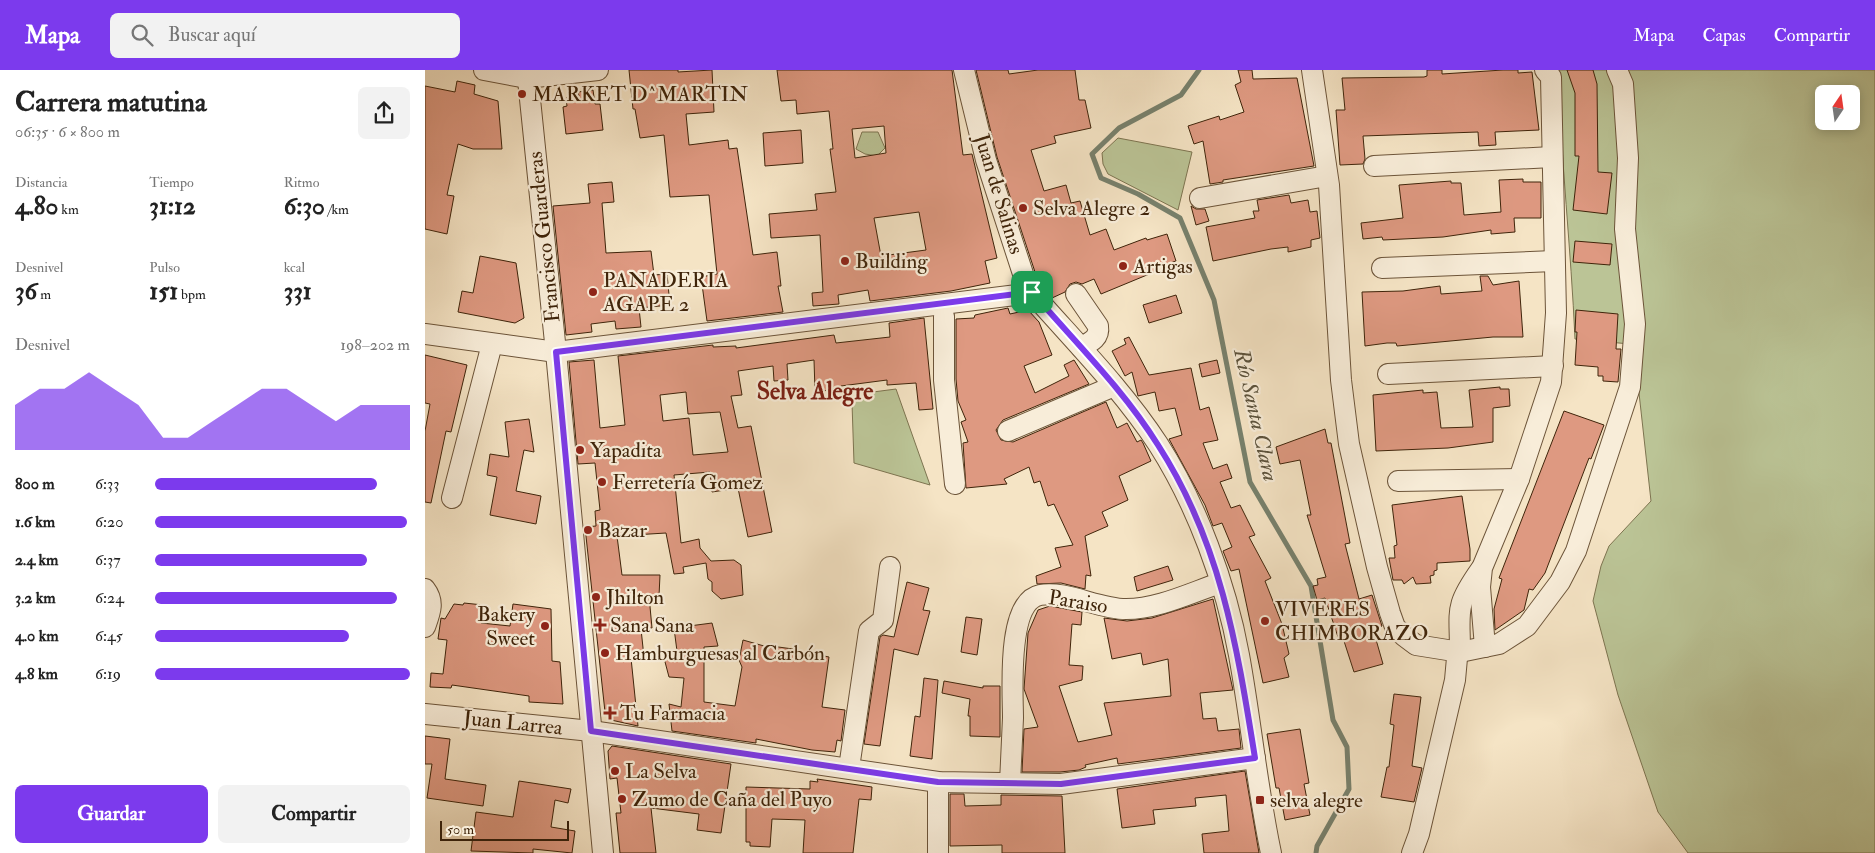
<!DOCTYPE html>
<html lang="es">
<meta charset="utf-8">
<style>
body{margin:0;font-family:"IM FELL Double Pica",serif;background:#f2f2f2;color:#222;height:100vh;display:flex;flex-direction:column;font-size:19px;white-space:nowrap}
*{box-sizing:border-box;margin:0}
p{font-size:16px;color:#767676}
.icon{flex:none;width:28px;height:28px;fill:none;stroke:currentColor;stroke-width:2;stroke-linecap:round;stroke-linejoin:round}
.map{position:relative;flex:1;overflow:hidden}
.panel{display:flex;flex-direction:column;background:#fff;width:425px}
.panel>*{flex:none}
.needle{width:32px;rotate:13deg}
.controls{position:absolute;left:1390px;top:15px;display:grid;gap:10px}
.controls a{display:grid;place-items:center;width:45px;height:45px;border-radius:8px;background:#fff;box-shadow:0 2px 12px #0003;font-size:25px}
.scale{position:absolute;left:15px;bottom:12px;width:129px;box-sizing:border-box;padding-left:5px;border:2px solid #3f240a;border-top:0;font-size:14px;line-height:18px;white-space:nowrap;color:#3f240a;-webkit-text-stroke:4px #f8edd9;paint-order:stroke}
.pin{position:absolute;display:grid;place-items:center;width:42px;height:42px;color:#fff;margin:-21px;border-radius:10px;box-shadow:0 2px 8px #0006}
.round{display:grid;place-items:center;flex:none;width:52px;height:52px;border-radius:8px;background:#f2f2f2}
.head{display:flex;align-items:center;justify-content:space-between;height:85px;padding:0 15px}
h1{font-size:28px;font-weight:700;line-height:38px}
.metrics{display:grid;grid-template-columns:repeat(3,1fr);gap:8px;height:85px;padding:5px 15px}
.metrics div{display:grid;align-content:center}
.metrics b{font-size:25px;font-weight:700}
.metrics small{font-size:14px;font-weight:400}
.metrics p{font-size:14px}
.chart{height:140px;padding:10px 15px}
.chart p{display:flex;justify-content:space-between}
.chart svg{width:100%;height:90px;margin-top:5px;fill:#7c3aed;opacity:.7}
.button{display:flex;gap:10px;margin-top:auto;padding:10px 15px}
.button a{flex:1;height:58px;border-radius:8px;background:#7c3aed;color:#fff;font-size:20px;font-weight:700;line-height:58px;text-align:center}
.button a+a{background:#f2f2f2;color:#222}
ul{padding:0 15px;list-style:none;font-size:16px}
li{display:grid;grid-template-columns:80px 60px 1fr;align-items:center;height:38px}
li i{height:12px;border-radius:6px;background:#7c3aed}
header{display:flex;align-items:center;gap:30px;box-sizing:border-box;height:70px;padding:0 25px;background:#7c3aed;color:#fff}
header strong{font-size:24px}
nav{display:flex;gap:28px;margin-inline-start:auto;font-size:18px}
.search{width:350px;height:45px;background:#f2f2f2;display:flex;align-items:center;gap:12px;box-sizing:border-box;padding:0 18px;border-radius:8px;color:#767676;font-size:19px}
main{display:flex;flex:1;min-height:0}
.map>svg:first-child{display:block}
</style>
<header>
<strong>Mapa</strong>
<div class="search"><svg class="icon" aria-label="search" viewBox="0 0 24 24"><circle cx="10" cy="10" r="6"/><path d="M15 15l6 6"/></svg>Buscar aquí</div>
<nav><a>Mapa</a><a>Capas</a><a>Compartir</a></nav>
</header>
<main>
<section class="panel">
<div class="head"><div><h1>Carrera matutina</h1><p>06:35 · 6 × 800 m</p></div><a class="round"><svg class="icon" aria-label="share" viewBox="0 0 24 24"><path d="M12 15V3M7 8l5-5 5 5M5 13v7h14v-7"/></svg></a></div>
<div class="metrics">
<div><p>Distancia</p><b>4.80<small> km</small></b></div>
<div><p>Tiempo</p><b>31:12</b></div>
<div><p>Ritmo</p><b>6:30<small> /km</small></b></div>
</div>
<div class="metrics">
<div><p>Desnivel</p><b>36<small> m</small></b></div>
<div><p>Pulso</p><b>151<small> bpm</small></b></div>
<div><p>kcal</p><b>331</b></div>
</div>
<div class="chart"><p><span>Desnivel</span>198–202 m</p>
<svg viewBox="0 0 160 44" preserveAspectRatio="none"><path d="M0 44V22L10 14L20 14L30 6L40 14L50 22L60 38L70 38L80 30L90 22L100 14L110 14L120 22L130 30L140 22L150 22L160 22V44z"/></svg>
</div>
<ul>
<li><b>800 m</b>6:33<i style="width:87%"></i></li>
<li><b>1.6 km</b>6:20<i style="width:99%"></i></li>
<li><b>2.4 km</b>6:37<i style="width:83%"></i></li>
<li><b>3.2 km</b>6:24<i style="width:95%"></i></li>
<li><b>4.0 km</b>6:45<i style="width:76%"></i></li>
<li><b>4.8 km</b>6:19<i style="width:100%"></i></li>
</ul>
<div class="button"><a>Guardar</a><a>Compartir</a></div>
</section>
<div class="map">
<svg width="1450" height="783" viewBox="0 0 1450 783">
<rect width="100%" height="100%" fill="#f5e4c5"/>
<filter id="stains"><feTurbulence type="fractalNoise" baseFrequency=".004" numOctaves="4"/><feColorMatrix values="0 0 0 0 .2 0 0 0 0 .09 0 0 0 0 .02 0 0 0 .5 -.17"/></filter>
<radialGradient id="worn" r=".72"><stop offset=".6" stop-color="#630" stop-opacity="0"/><stop offset="1" stop-color="#630" stop-opacity=".3"/></radialGradient>
<!-- green -->
<g fill="#bbc496" stroke="#7d7450" fill-rule="evenodd">
<path d="M1133,0H1450V783H1263L1233,742L1193,625L1168,531L1176,496L1184,476L1226,431L1210,287L1205,274L1150,269C1146,179 1136,90 1133,0ZM1399,24H1426V51H1399Z"/>
<polygon points="437,62 453,62 460,78 452,86 440,84 431,79"/>
<polygon points="693,68 767,82 753,140 683,104 678,94 677,83"/>
<polygon points="471,319 505,415 429,393 427,333 448,322"/>
</g>
<g fill="none" stroke-linecap="round" stroke-linejoin="round">
<!-- stream -->
<polyline stroke="#77816d" stroke-width="5" points="774,0 756,25 694,58 667,84 676,108 713,124 755,148 789,230 825,412 886,516 908,650 922,677 924,719 892,776 891,783"/>
</g>
<!-- building -->
<g fill="#de9981" stroke="#3f240a" fill-rule="evenodd">
<polygon points="204,0 253,0 253,2 287,0 289,42 261,44 264,75 303,70 304,79 312,78 328,185 352,182 356,216 353,216 358,242 282,251 276,207 292,204 284,125 245,127 239,65 215,68 210,39 208,39"/>
<path d="M352,0H527L538,85L547,84L572,188L560,191L565,213L526,221L445,231L443,220L413,225L414,234L388,236L387,223L398,222L395,165L346,168L344,144L392,140L390,124L411,122L405,79H408L404,41L372,44L371,30L356,31ZM459,56L461,83L430,88L427,59ZM494,142L501,180L456,186L449,148Z"/>
<polygon points="551,0 583,0 584,4 613,0 650,0 654,30 660,30 666,58 629,66 631,73 606,80 619,121 641,115 646,133 655,131 665,165 681,159 689,180 721,168 722,170 742,164 751,191 733,197 734,200 676,224 669,209 657,214 651,212 645,214 640,222 627,228 615,207 612,208 611,205 572,87"/>
<polygon points="813,0 827,0 828,9 872,8 889,96 798,110 798,112 785,114 778,71 769,74 763,56 794,46 795,50 819,42 810,15 816,12"/>
<polygon points="1002,0 1017,0 1017,4 1078,0 1093,0 1093,3 1107,2 1114,60 1070,62 1071,75 1054,76 1053,62 938,66 940,89 938,94 915,95 911,40 920,40 917,8 999,7 1002,6"/>
<polygon points="1142,0 1168,0 1172,14 1173,102 1187,103 1182,144 1148,140 1154,86 1150,86 1150,23"/>
<polygon points="32,11 50,15 49,24 73,31 77,79 48,79 33,74 22,125 29,126 22,164 0,159 0,16 30,22"/>
<polygon points="168,20 170,34 175,34 178,60 141,64 138,37 142,36 141,28 154,26 153,22"/>
<polygon points="376,60 378,93 340,96 338,63"/>
<polygon points="1098,109 1098,112 1116,112 1116,148 1089,148 1090,162 1066,164 1066,160 1018,167 958,170 957,167 938,169 936,153 978,148 974,115 1026,111 1026,113 1036,113 1039,145 1076,142 1074,110"/>
<polygon points="187,112 189,132 177,133 181,183 226,181 229,205 242,204 245,235 214,238 216,257 191,259 190,251 166,254 167,262 141,265 128,136 165,133 163,114"/>
<polygon points="864,125 866,133 883,130 885,142 892,141 895,168 886,170 886,177 863,182 863,177 846,179 788,191 781,157 830,148 828,141 834,141 832,130"/>
<polygon points="766,136 771,139 780,139 784,151 771,155"/>
<polygon points="1150,171 1187,174 1185,195 1148,192"/>
<polygon points="55,186 91,193 99,248 90,253 33,242 37,221 48,223"/>
<polygon points="1055,206 1063,206 1068,215 1094,211 1098,267 1068,267 972,276 971,273 962,273 940,276 937,222 978,221 1015,216 1016,224 1057,221"/>
<polygon points="751,225 757,243 724,253 718,235"/>
<polygon points="583,238 585,244 603,240 614,252 627,285 599,296 610,323 644,306 639,295 649,290 664,314 578,350 571,360 576,370 588,372 681,332 692,358 702,353 712,372 716,370 718,373 726,391 694,406 703,430 677,442 683,456 660,466 666,506 661,505 660,519 636,513 612,514 611,506 636,497 630,478 648,475 629,434 623,436 615,411 609,413 604,397 579,409 582,414 541,418 538,373 543,372 536,352 541,350 533,331 531,309 531,249 549,248 550,245"/>
<polygon points="1151,240 1193,244 1191,279 1196,279 1193,312 1178,311 1178,306 1173,306 1173,297 1150,295 1152,262 1150,262"/>
<path d="M499,248L508,339L494,340L491,313L462,315V310L416,316V320L390,321L389,290L362,294L363,310L349,311L348,296L313,301L317,325L306,326L313,358L326,356L347,462L323,467L313,418L287,422L285,402L249,405L256,473L274,469L275,478L286,491L309,490L316,495L318,525L296,529L287,521V512L283,509L281,493L258,497L259,503L249,504L241,463L192,466L197,505H235L234,526H224L227,558L216,559L219,587L206,588L213,656L186,650L180,642L160,457L171,456L170,441L175,440L170,393L153,394L144,292L169,290L175,358L200,355L193,286L288,275V277L311,276V278L409,265L411,273L465,267L464,253ZM261,322L263,344L295,342L303,382L268,385L264,348L238,351L235,325Z"/>
<polygon points="704,267 724,305 766,298 775,340 784,337 793,370 778,373 788,399 802,394 807,408 795,412 806,438 815,435 830,465 824,467 846,508 840,511 857,554 864,584 859,588 864,607 838,613 814,499 806,501 798,481 807,477 797,453 788,456 780,435 744,369 757,365 750,338 734,341 730,322 713,326 707,302 700,306 687,281 701,274 699,269"/>
<polygon points="0,285 42,295 26,362 21,361 6,433 0,432 0,361 5,334 0,333"/>
<polygon points="792,290 795,303 777,307 774,294"/>
<polygon points="1075,317 1075,319 1084,319 1085,336 1068,338 1068,372 1023,378 951,381 948,325 998,320 998,323 1012,322 1016,358 1048,357 1044,320"/>
<polygon points="1139,341 1179,355 1166,389 1164,388 1120,503 1108,520 1104,519 1099,540 1070,560 1069,539 1077,509 1074,508"/>
<polygon points="104,349 109,382 99,380 91,421 116,426 111,454 65,445 72,407 62,405 65,384 84,387 80,352"/>
<polygon points="900,359 903,373 906,373 925,473 920,474 934,529 947,525 957,556 948,559 958,594 929,602 918,568 914,570 900,528 892,530 888,516 893,515 892,509 901,507 882,445 886,445 875,390 855,394 851,377"/>
<polygon points="1037,426 1045,479 1045,491 1012,493 1012,500 1009,501 1009,505 1005,506 1006,513 991,514 988,507 979,514 977,510 968,510 964,488 970,488 969,476 972,475 967,435"/>
<polygon points="743,496 748,510 712,521 709,507"/>
<polygon points="482,512 504,518 498,540 505,541 500,559 493,585 469,579 455,676 439,674 455,567 458,565 469,567"/>
<polygon points="788,529 808,620 775,623 778,649 791,648 793,661 814,659 816,678 693,694 692,688 660,695 661,697 654,700 635,702 597,702 599,659 613,657 599,619 603,563 613,540 625,536 657,542 656,555 647,554 644,595 658,596 657,610 634,616 653,672 687,665 679,633 746,626 743,589 718,595 716,583 687,589 679,548 702,551 727,548"/>
<polygon points="39,533 58,535 56,553 85,556 88,534 126,539 127,591 135,592 138,634 104,632 104,626 27,615 26,618 5,617 6,603 18,604 22,570 13,569 16,548 20,549 29,534 38,535"/>
<polygon points="541,547 557,549 552,585 536,582"/>
<polygon points="287,553 293,576 279,577 279,632 310,636 317,597 314,590 318,570 346,578 346,576 368,579 384,589 385,583 404,587 397,637 420,640 416,671 412,670 410,682 387,680 331,669 331,673 247,661 244,634 256,637 259,608 244,607 239,588 253,589 249,558"/>
<polygon points="499,608 513,610 507,689 485,686 490,646 495,647"/>
<polygon points="519,611 558,618 558,616 575,616 575,667 545,666 545,646 543,646 545,629 517,623"/>
<polygon points="969,624 996,627 987,696 997,698 989,732 956,727 962,697 964,697 969,655 965,654"/>
<polygon points="875,659 884,713 879,714 885,745 860,750 854,718 851,718 842,664"/>
<polygon points="0,666 25,669 20,709 61,715 58,736 2,728 7,694 0,694"/>
<polygon points="187,676 306,694 296,763 272,760 274,744 226,738 231,783 195,783 191,743 196,743 192,708 185,709 183,681"/>
<polygon points="820,701 834,783 779,783 777,764 804,761 801,725 770,728 771,736 728,740 730,754 697,758 692,719"/>
<polygon points="392,709 447,717 446,730 434,729 428,783 378,783 380,750 347,749 345,777 325,776 325,772 321,772 321,717 385,719 385,711 393,712"/>
<polygon points="94,711 146,719 143,733 130,730 126,757 150,761 147,783 108,779 108,783 46,781 51,742 88,747"/>
<polygon points="525,724 539,724 540,736 576,735 576,725 637,726 640,783 577,783 577,775 525,776"/>
</g>
<g fill="none" stroke-linecap="round" stroke-linejoin="round">
<defs>
<g id="minor">
<polyline points="59,0 102,8 173,0"/>
<polyline points="102,0 131,282 178,783"/>
<path d="M539,0L561,90L600,210L607,223C650,272 697,319 733,374C772,435 801,514 814,585C826,651 832,717 846,783"/>
<polyline points="887,0 904,115 916,310 924,374 952,497 965,543 970,557 979,566 991,575 1035,582 1074,574 1102,556 1135,512 1151,481 1205,317 1210,254 1200,159 1203,88 1198,14 1192,0"/>
<polyline points="949,96 1127,87"/>
<polyline points="775,128 902,106"/>
<polyline points="957,198 1129,191"/>
<path d="M651,224L673,256C675,268 666,272 656,277"/>
<polyline points="519,246 519,310 530,414"/>
<polyline points="0,264 131,282 607,223"/>
<polyline points="963,304 1128,296"/>
<polyline points="583,361 689,316"/>
<polyline points="973,411 1094,409"/>
<polyline points="27,428 67,274"/>
<path d="M0,519C10,532 5,543 0,557"/>
<polyline points="1060,577 1055,517 1057,498 1094,409 1126,312 1131,243 1126,7 1120,0"/>
<polyline points="0,644 166,661 513,712 636,714 830,688"/>
<polyline points="424,698 444,561 458,550 465,497"/>
<polyline points="513,712 513,783"/>
<path d="M585,713C586,691 587,670 588,648C588,622 581,532 615,525C641,520 673,539 701,539C733,539 765,523 795,513"/>
<path d="M987,783L994,764L1030,610L1032,588L1035,582C1035,539 1029,537 1056,499"/>
</g>
</defs>
<!-- minor casing -->
<use href="#minor" stroke="#6c5439" stroke-width="22"/>
<!-- minor -->
<use href="#minor" stroke="#f8edd9" stroke-width="20"/>
</g>
<g fill="none" stroke-linecap="round" stroke-linejoin="round">
<defs>
<path id="route" d="M607,222C650,272 698,319 733,375C796,473 812,576 830,688L636,714L513,712L166,661L131,282Z"/>
</defs>
<!-- route casing -->
<use href="#route" stroke="#fff" stroke-width="10"/>
<!-- route -->
<use href="#route" stroke="#7c3aed" stroke-width="6"/>
</g>
<!-- markers -->
<g fill="#8f2418" stroke="#f8edd9" stroke-width="2">
<circle cx="97" cy="24" r="5"/>
<circle cx="598" cy="138" r="5"/>
<circle cx="420" cy="191" r="5"/>
<circle cx="698" cy="196" r="5"/>
<circle cx="168" cy="222" r="5"/>
<circle cx="155" cy="380" r="5"/>
<circle cx="177" cy="412" r="5"/>
<circle cx="163" cy="460" r="5"/>
<circle cx="171" cy="527" r="5"/>
<circle cx="840" cy="551" r="5"/>
<path d="M172.5 547.5h5v5h5v5h-5v5h-5v-5h-5v-5h5z"/>
<circle cx="120" cy="556" r="5"/>
<circle cx="180" cy="583" r="5"/>
<path d="M182.5 635.5h5v5h5v5h-5v5h-5v-5h-5v-5h5z"/>
<circle cx="190" cy="701" r="5"/>
<circle cx="197" cy="729" r="5"/>
<rect x="830" y="725" width="10" height="10" rx="2.5"/>
</g>
<g text-anchor="middle" dominant-baseline="central" stroke-width="4.5" stroke-linejoin="round" paint-order="stroke">
<!-- poi labels -->
<g font-size="21" fill="#3f240a" stroke="#f8edd9" text-anchor="start">
<text x="107" y="24">MARKET D^MARTIN</text>
<text x="608" y="138">Selva Alegre 2</text>
<text x="430" y="191">Building</text>
<text x="708" y="196">Artigas</text>
<text x="178" y="210">PANADERIA<tspan x="178" dy="24">AGAPE 2</tspan></text>
<text x="165" y="380">Yapadita</text>
<text x="187" y="412">Ferretería Gomez</text>
<text x="173" y="460">Bazar</text>
<text x="181" y="527">Jhilton</text>
<text x="850" y="539">VIVERES<tspan x="850" dy="24">CHIMBORAZO</tspan></text>
<text x="110" y="544" text-anchor="end">Bakery<tspan x="110" dy="24">Sweet</tspan></text>
<text x="185" y="555">Sana Sana</text>
<text x="190" y="583">Hamburguesas al Carbón</text>
<text x="195" y="643">Tu Farmacia</text>
<text x="200" y="701">La Selva</text>
<text x="207" y="729">Zumo de Caña del Puyo</text>
<text x="845" y="730">selva alegre</text>
</g>
<!-- street labels -->
<g font-size="21" fill="#3f240a" stroke="#f8edd9">
<text transform="translate(574 124) rotate(73)">Juan de Salinas</text>
<text transform="translate(119 167) rotate(-96)">Francisco Guarderas</text>
<text transform="translate(653 532) rotate(9)">Paraiso</text>
<text transform="translate(88 653) rotate(6)">Juan Larrea</text>
</g>
<!-- water labels -->
<g font-size="22" font-style="italic" fill="#5b523c" stroke="#f8edd9">
<text transform="translate(831 345) rotate(77)">Río Santa Clara</text>
</g>
<!-- quarter labels -->
<g font-size="24" font-weight="bold" fill="#7a1f14" stroke="#f8edd9">
<text x="390" y="321">Selva Alegre</text>
</g>
</g>
<rect width="100%" height="100%" filter="url(#stains)"/>
<rect width="100%" height="100%" fill="url(#worn)"/>
</svg>
<div class="controls">
<a><svg class="needle" viewBox="-14 -14 28 28"><path d="M0-13l5 13h-10z" fill="#e53935"/><path d="M0 13l5-13h-10z" fill="#767676"/></svg></a>
</div>
<div class="scale">50 m</div>
<div class="pin" style="left:607px;top:222px;background:#1e9e55"><svg class="icon" aria-label="arrive" viewBox="0 0 24 24"><path d="M6 21V4h12l-3 4 3 4H6"/></svg></div>
</div>
</main>
